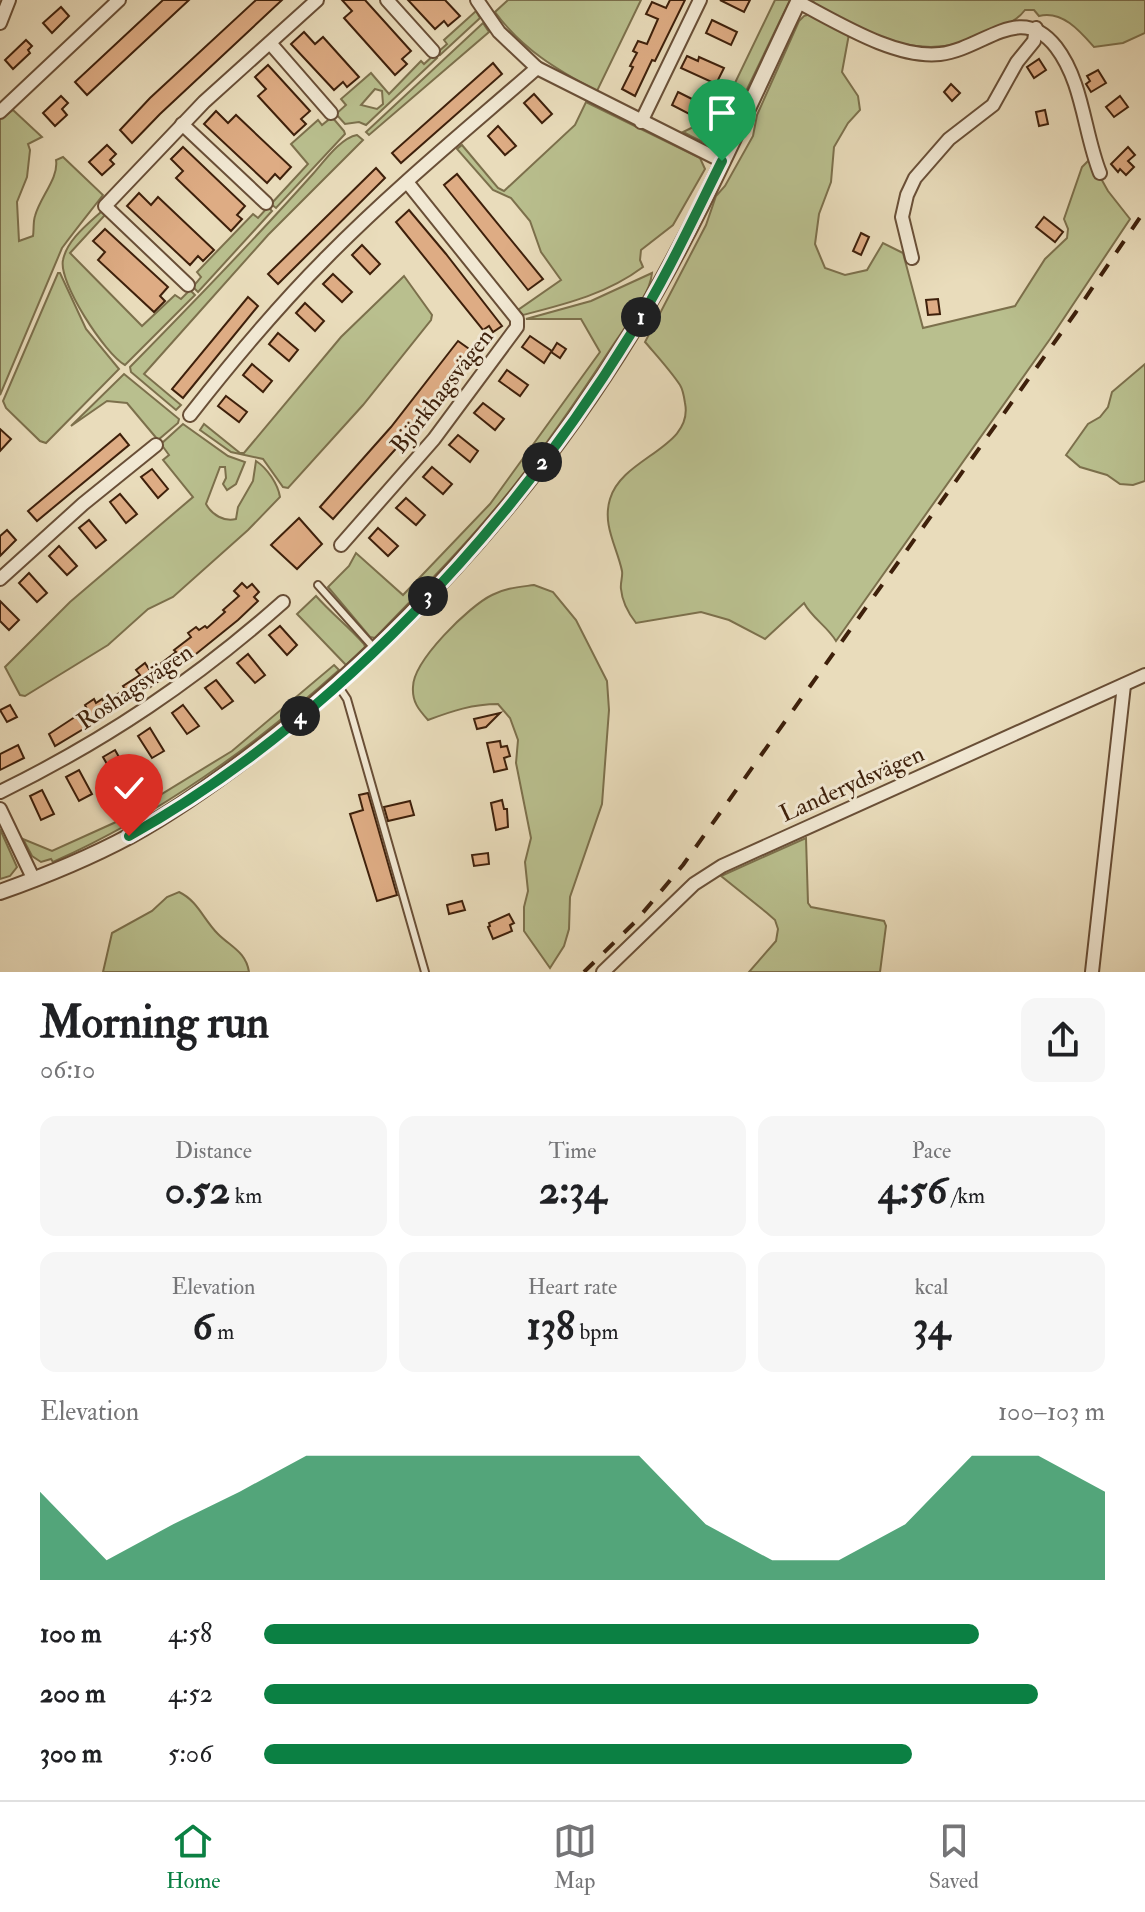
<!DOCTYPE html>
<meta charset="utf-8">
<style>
body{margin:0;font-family:"IM FELL Double Pica",serif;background:#f6f6f6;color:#202124;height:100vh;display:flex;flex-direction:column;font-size:30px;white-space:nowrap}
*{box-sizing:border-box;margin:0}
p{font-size:26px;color:#757577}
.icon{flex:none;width:44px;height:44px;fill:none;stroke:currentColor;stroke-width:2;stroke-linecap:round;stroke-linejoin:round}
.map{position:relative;height:972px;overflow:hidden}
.drawer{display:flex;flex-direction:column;background:#fff;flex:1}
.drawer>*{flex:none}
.pin{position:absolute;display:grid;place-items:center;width:68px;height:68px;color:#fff;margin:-82px -34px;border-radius:50% 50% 50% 0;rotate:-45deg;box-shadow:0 0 8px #0007}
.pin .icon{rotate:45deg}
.km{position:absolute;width:40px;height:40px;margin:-20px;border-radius:50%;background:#222;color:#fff;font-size:22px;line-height:40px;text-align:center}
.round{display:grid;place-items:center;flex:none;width:84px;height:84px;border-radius:16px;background:#f6f6f6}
.overview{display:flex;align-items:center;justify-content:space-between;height:136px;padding:0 40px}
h1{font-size:44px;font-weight:700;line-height:60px}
.stats{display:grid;grid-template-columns:repeat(3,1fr);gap:12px;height:136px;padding:8px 40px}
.stats div{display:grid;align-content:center;border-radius:16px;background:#f6f6f6;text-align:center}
.stats b{font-size:40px;font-weight:700}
.stats small{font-size:22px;font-weight:400}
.stats p{font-size:22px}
.chart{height:224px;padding:16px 40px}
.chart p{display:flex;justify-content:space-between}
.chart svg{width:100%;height:144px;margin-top:8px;fill:#0b8043;opacity:.7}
ul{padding:0 40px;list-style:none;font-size:26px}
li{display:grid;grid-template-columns:128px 96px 1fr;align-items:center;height:60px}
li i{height:20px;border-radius:10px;background:#0b8043}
.menu{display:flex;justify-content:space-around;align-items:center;height:112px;border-top:2px solid #e0e0e0;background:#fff;font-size:22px;color:#757577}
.menu a{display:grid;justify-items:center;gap:4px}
.menu .active{color:#0b8043}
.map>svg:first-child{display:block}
</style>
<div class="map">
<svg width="1145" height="972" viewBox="0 0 1145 972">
<rect width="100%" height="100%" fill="#e9dcbb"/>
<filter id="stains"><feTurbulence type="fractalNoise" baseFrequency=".0025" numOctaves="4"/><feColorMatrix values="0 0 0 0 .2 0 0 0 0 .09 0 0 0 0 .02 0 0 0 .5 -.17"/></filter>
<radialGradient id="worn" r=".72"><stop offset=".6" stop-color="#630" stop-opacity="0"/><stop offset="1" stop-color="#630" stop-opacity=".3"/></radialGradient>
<!-- green -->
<g fill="#b9bf8e" stroke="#7c704c" stroke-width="2" fill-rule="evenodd">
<path d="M508,0H641L597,91C557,70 522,49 495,12Z"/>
<path d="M775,0H790L724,137C709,149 698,139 683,132L720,114Z"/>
<path d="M812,0H1145V33L1123,43L1094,47C1080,31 1062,10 1039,16L1034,10H1025C1016,22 1003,26 989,33C922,65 876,37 816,5Z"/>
<polygon points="476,11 480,18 440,55 438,52 447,44 444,40"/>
<path d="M810,14L849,34L842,72L858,96L860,110L848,123L834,147L831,182L819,214L815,244L825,268L845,275L867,270L883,243L903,253L923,328L1015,306L1045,259L1067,238L1068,229L1064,219L1082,167L1090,159L1108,191L1130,219L1050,339L836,641C827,626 812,618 804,603L765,639L729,620L701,612L636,623C629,614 622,601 621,589C620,583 623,577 622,571C617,547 602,525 610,499C622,457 694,448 685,403C684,396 683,390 680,385C670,370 657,356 645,342L706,225L716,196L725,186L753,136L757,115L799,21L804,16Z"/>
<polygon points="483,23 489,32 369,135 366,132"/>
<path d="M434,55L437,58L366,125L359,122L345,124L336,114L346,105L341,99L371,73L389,94L421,61L424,64ZM375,89L382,91L383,104L377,109L361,105Z"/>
<path d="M586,102L700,158L705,169L673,225L641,250L640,260L643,267C607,294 566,304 523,315L518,310L561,280L541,252L530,221L511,198L493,190L457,149L462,145L498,188L504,191L575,125Z"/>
<path d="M13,110L42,137L28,144L30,150L27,177L17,202L19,241L33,236C34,230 33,222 35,216C40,197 59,178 56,160L63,157L103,195C89,213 76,229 62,248L0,395V119Z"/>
<polygon points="332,117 344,131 345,134 276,208 271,204 308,164 291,144 318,120 322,125"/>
<path d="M357,135L363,140L268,235L144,374L181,405L176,410L131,372L130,367C192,304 253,241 312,175C323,163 340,138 357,135Z"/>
<polygon points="268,207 272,211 198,292 193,287 201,277 197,272 253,214 258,218"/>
<path d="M102,211L105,215L70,253L142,326L175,295L181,299L190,290L195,295L125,365C105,354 58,282 63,260C67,240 88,224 102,211Z"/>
<polygon points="58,273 60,273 86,329 119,369 46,443 40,441 6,408 3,401"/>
<path d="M652,273C650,296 624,328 611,348C581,394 550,440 516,483C473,538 423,588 375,638L370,637L328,587L349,566L356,553L403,595L490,504L600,352L581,319H526L591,301Z"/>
<polygon points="404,276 432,315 431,320 363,405 288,488 283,487 263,459 231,452 200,430 204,424 240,453 244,453 341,337"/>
<polygon points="1145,364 1145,481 1133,485 1120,484 1107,475 1080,467 1066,455 1088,424 1100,417 1108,407 1112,392"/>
<polygon points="124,374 179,419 178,423 158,440 127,403 107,401 71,426"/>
<path d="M183,424L228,456L245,462L236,484L227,490L223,484L226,478L225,467H220L206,504C212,515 224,522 236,519L238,507L253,481L256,461C267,468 278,484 280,497L248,530L173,597L148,609L108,645L25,696L20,695L5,667L70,602L193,497L163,460L169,455L161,444Z"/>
<path d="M534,585L553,592L576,620L607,681L609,710L602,804L570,897L569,929L564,946L550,968L524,931V907L528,891L525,862L531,838L516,763L518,740L510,718L498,704C473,704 452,711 428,720C419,710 412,702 413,687C413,661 469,606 492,595C505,588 520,587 534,585Z"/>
<path d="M316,596C332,614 348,626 364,644L365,647L346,665L297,614Z"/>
<path d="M334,665L339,670C252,748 160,814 53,862L51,859L41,862L32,856L23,839L52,851L116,822L232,751Z"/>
<polygon points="0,829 17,867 10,876 0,879"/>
<polygon points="806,838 808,903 811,907 884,921 886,926 880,972 749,972 776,941 778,929 775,920 767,913 721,876"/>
<path d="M179,892C198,901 203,919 218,934C231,947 246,952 249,972H103L112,933L152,911L167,897Z"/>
</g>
<!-- building -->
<g fill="#deac84" stroke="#3e200b" stroke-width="2">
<polygon points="163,0 189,0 87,95 75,82"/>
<polygon points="256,0 282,0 160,114 132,143 120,130 150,98"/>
<polygon points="342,0 365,0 411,51 402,59 407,64 395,75 344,18 352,11"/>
<polygon points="408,0 445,0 460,16 448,26 444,21 435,29"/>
<polygon points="670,0 685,0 655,61 652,60 635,96 622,89 633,67 630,66 637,53 633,51 638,41 647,44 658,19 646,14 652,2 666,8"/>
<polygon points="720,0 750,0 744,12"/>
<polygon points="61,7 69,16 52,33 43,23"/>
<polygon points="712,20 737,32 731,45 706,33"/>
<polygon points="304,32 315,44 323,37 359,77 347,87 343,82 334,90 291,44"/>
<polygon points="26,40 32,46 28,50 30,53 13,69 5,60"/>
<polygon points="687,56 698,61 699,57 724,68 716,84 681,68"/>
<polygon points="1039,59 1046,70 1034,78 1027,67"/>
<polygon points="493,63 502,74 401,163 392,153"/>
<polygon points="268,65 310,111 301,119 306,124 294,135 258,96 266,89 255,77"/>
<polygon points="1098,70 1106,83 1091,92 1086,84 1090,81 1087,76"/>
<polygon points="951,84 960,93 952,101 944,92"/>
<polygon points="678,92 702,104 695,117 672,105"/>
<polygon points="534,94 552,114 542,123 524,103"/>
<polygon points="61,96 68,103 62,109 67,115 55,126 43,113"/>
<polygon points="1120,96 1128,107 1114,117 1106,107"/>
<polygon points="1045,110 1048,124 1039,126 1036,112"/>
<polygon points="216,111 228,123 236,115 291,167 280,179 275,174 267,183 204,124"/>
<polygon points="498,126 516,146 505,155 488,136"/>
<polygon points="107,145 116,154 110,160 114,164 102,175 89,162"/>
<polygon points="183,147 245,206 237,215 242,219 231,231 176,178 183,171 171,159"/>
<polygon points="1128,147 1135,155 1128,161 1134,167 1126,175 1120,169 1118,172 1111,164"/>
<polygon points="376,168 385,178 278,284 268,274"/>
<polygon points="457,174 543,279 528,290 444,185"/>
<polygon points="139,193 151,205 158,197 214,250 203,261 198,256 190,265 127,206"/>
<polygon points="409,210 446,254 502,326 493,332 489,326 483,330 396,222"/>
<polygon points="1044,217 1063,232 1055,242 1036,227"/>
<polygon points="105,229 168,287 160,296 165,301 154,312 98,260 105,252 93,241"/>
<polygon points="861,233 869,237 861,255 853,251"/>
<polygon points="362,245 380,264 370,274 352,255"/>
<polygon points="333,274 352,292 342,302 323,284"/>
<polygon points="248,297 258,306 183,398 172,389"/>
<polygon points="938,299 940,314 928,315 926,300"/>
<polygon points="305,303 324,321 315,331 296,313"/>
<polygon points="278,333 298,350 289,361 269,344"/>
<polygon points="530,336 552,351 557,343 566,349 560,358 551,352 544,363 522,347"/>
<polygon points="458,341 472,351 409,434 333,519 320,507 391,427"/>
<polygon points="252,364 272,381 263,392 243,375"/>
<polygon points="507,370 528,385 520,396 499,381"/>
<polygon points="226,396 247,412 239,422 218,406"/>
<polygon points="483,403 504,419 495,430 474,413"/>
<polygon points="0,429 11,439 0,451"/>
<polygon points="120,434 129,445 37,521 28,511"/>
<polygon points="458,435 478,451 470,462 449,445"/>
<polygon points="432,467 452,484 443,494 423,477"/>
<polygon points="152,469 168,489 158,498 141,477"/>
<polygon points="120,494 137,514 126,523 110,502"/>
<polygon points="406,498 425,515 416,525 396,508"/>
<polygon points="299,518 322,544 297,569 271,545"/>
<polygon points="89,520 106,540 96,548 79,528"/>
<polygon points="378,528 398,546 388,556 369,538"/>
<polygon points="7,530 16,540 0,556 0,536"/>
<polygon points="59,546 77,566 67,575 49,556"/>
<polygon points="29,573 47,593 37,602 19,583"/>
<polygon points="242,583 247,588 252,584 259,592 254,597 258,601 238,620 191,658 135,698 55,746 49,734 87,709 85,705 94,699 96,703 102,699 104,703 125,689 123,686 140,675 136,670 145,663 149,669 155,665 156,667 176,652 174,650 191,637 188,633 196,627 199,630 205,626 207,628 225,612 223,610 239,596 234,591"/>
<polygon points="0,601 19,620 9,630 0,621"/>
<polygon points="280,626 297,645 287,655 269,635"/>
<polygon points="248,654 265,675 255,683 237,663"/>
<polygon points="216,680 233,701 222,709 205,688"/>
<polygon points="10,705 17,717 7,722 0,710"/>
<polygon points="183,705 199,726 187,734 172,713"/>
<polygon points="500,713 486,727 477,729 474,719"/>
<polygon points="150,728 164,751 152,758 138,736"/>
<polygon points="500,741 501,747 507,746 510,756 504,758 507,769 494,772 487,743"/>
<polygon points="18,745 24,758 0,770 0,754"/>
<polygon points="115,750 128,773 116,780 103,757"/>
<polygon points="79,770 92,794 79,801 66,777"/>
<polygon points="42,790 54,814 41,820 30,796"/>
<polygon points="368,793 397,895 377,901 350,814 363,810 359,795"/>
<polygon points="502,800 504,809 507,809 508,827 496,830 491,803"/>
<polygon points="410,801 414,815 388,821 384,807"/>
<polygon points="488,853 489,864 474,866 472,855"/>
<polygon points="462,901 465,910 449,914 447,905"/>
<polygon points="509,914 514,923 510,925 512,931 493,939 488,927 490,926 489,923"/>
</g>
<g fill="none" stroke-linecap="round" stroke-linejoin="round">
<defs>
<g id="service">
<polyline points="318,585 374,648"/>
<polyline points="337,684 347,699 425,972"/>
</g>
<g id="minor">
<polyline points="387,0 433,51"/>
<polyline points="477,0 499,32 537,68 722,161"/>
<path d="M798,2C837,22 895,59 940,54C984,49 1020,1 1056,47C1083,82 1084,133 1100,173"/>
<polyline points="0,23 9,0"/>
<polyline points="270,43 331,113"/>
<polyline points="0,112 119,0"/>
<polyline points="641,122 700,0"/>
<polyline points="182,124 266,203"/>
<polyline points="912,258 902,217 907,195 915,178 949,139 993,105 1017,62 1034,41 1036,28"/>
<polyline points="188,285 105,206 204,102 317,0"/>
<path d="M190,415C233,360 278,306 327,257C393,190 466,130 537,68"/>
<polyline points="341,545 434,439 517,327 517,319 407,182"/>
<polyline points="0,579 83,504 156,445"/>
<path d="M0,792C106,740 195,680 283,602"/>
<polyline points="0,809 34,880"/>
<polyline points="603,972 694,884 722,866 1145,675"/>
<polyline points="1092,972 1124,685"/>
</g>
<path id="tertiary" d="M0,892C45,876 89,858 130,836C186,805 238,766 288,726C423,615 541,481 632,332C697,226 746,111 799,0"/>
</defs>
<!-- service casing -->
<use href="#service" stroke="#694f37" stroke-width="10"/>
<!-- minor casing -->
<use href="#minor" stroke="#694f37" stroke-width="16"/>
<!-- tertiary casing -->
<use href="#tertiary" stroke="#694f37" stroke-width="18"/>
<!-- service -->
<use href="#service" stroke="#f1e8d3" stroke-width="6"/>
<!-- minor -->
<use href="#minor" stroke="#f1e8d3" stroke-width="12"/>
<!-- tertiary -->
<use href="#tertiary" stroke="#f1e8d3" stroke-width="14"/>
<!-- rail -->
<polyline stroke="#3e200b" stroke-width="4" stroke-dasharray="14 14" stroke-linecap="butt" points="584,972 635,922 683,865 1076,312 1145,210"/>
</g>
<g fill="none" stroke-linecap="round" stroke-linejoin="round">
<defs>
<path id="route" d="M129,836C331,723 512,528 632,332C666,278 693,219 722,161"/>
</defs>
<!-- route casing -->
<use href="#route" stroke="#fff" stroke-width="16"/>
<!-- route -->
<use href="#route" stroke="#0b8043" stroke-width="10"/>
</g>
<g text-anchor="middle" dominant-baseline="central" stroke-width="6" stroke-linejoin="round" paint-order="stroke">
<!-- street labels -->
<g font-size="24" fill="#3e200b" stroke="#f1e8d3">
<text transform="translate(442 391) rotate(-52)">Björkhagsvägen</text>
<text transform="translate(135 687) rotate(-34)">Roshagsvägen</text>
<text transform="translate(852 784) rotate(-24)">Landerydsvägen</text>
</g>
</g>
<rect width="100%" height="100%" filter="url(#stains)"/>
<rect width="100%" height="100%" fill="url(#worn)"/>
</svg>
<div class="pin" style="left:722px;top:161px;background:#1e9e55"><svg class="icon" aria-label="arrive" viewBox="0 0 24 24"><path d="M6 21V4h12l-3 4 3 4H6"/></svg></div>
<div class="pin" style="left:129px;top:836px;background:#d93025"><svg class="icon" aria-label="check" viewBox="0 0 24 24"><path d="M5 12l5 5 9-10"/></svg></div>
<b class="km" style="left:641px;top:317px">1</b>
<b class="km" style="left:542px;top:462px">2</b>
<b class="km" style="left:428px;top:596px">3</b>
<b class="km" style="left:300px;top:716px">4</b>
</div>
<section class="drawer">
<div class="overview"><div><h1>Morning run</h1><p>06:10</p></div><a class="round"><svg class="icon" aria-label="share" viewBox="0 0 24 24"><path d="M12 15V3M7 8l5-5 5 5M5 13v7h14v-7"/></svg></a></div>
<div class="stats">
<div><p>Distance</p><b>0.52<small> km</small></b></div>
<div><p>Time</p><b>2:34</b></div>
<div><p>Pace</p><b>4:56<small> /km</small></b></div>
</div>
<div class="stats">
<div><p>Elevation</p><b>6<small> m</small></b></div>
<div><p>Heart rate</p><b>138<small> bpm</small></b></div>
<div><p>kcal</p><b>34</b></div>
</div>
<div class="chart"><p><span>Elevation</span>100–103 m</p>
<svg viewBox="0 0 160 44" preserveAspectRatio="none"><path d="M0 44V17L10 38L20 27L30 17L40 6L50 6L60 6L70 6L80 6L90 6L100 27L110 38L120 38L130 27L140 6L150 6L160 17V44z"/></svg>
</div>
<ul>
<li><b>100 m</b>4:58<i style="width:85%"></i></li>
<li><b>200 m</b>4:52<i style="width:92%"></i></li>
<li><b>300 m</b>5:06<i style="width:77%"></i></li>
</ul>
</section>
<nav class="menu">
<a class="active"><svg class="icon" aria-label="home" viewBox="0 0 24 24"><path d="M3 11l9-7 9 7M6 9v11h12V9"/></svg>Home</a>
<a><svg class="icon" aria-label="map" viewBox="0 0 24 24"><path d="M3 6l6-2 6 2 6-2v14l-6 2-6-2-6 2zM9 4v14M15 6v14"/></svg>Map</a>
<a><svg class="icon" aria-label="saved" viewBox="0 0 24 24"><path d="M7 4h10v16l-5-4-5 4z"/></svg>Saved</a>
</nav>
